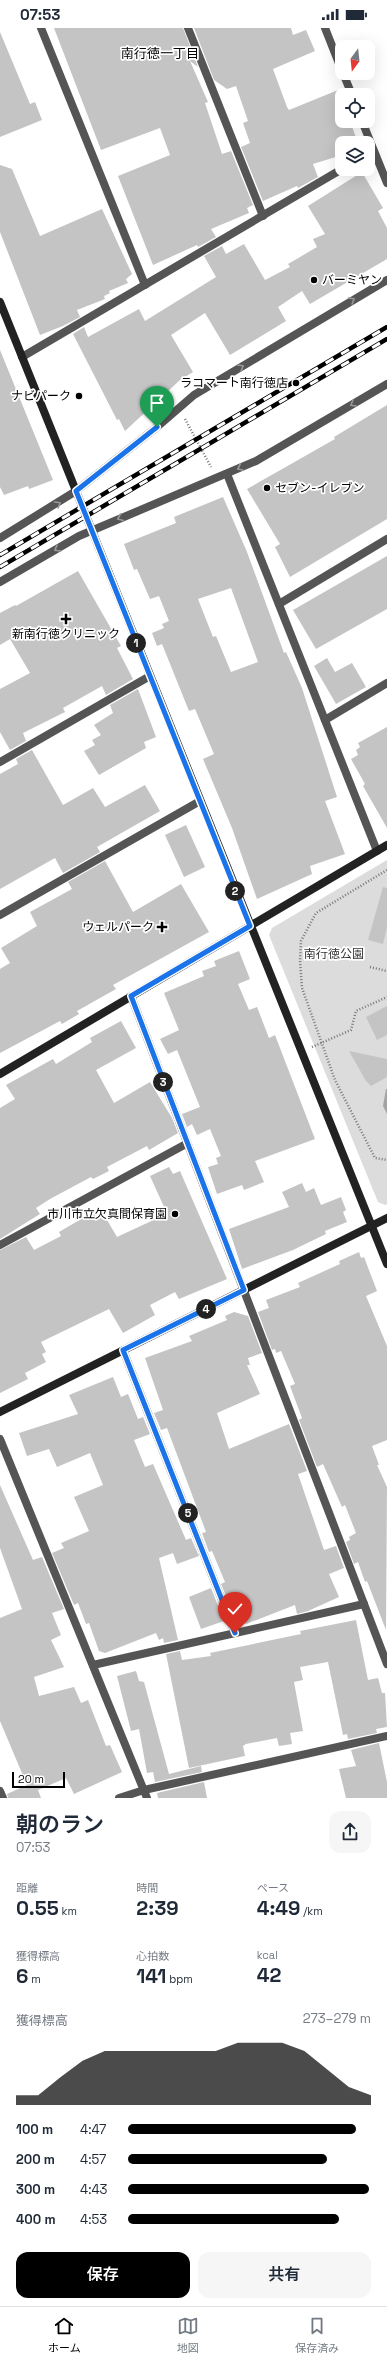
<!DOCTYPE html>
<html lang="ja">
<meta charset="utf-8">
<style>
body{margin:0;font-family:"Space Grotesk","Noto Sans JP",sans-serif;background:#f6f6f7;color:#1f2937;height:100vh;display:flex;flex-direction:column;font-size:15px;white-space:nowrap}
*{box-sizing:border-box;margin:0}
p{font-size:13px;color:#747a83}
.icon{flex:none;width:22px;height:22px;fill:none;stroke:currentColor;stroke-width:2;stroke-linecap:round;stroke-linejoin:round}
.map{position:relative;height:1770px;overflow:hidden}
.panel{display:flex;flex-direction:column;background:#fff;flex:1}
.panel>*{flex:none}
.needle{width:26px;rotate:195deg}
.buttons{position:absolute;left:335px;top:12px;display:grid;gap:8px}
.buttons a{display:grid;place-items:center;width:40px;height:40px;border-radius:8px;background:#fff;box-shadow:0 4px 16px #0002;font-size:20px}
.scale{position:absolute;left:12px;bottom:10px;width:53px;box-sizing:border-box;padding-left:4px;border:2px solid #000;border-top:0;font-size:11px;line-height:14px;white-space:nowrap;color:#000;-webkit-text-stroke:3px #fff;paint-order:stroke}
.pin{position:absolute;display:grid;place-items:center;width:34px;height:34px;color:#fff;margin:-41px -17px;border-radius:50% 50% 50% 0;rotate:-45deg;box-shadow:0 0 4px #0007}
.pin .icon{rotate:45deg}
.km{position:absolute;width:20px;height:20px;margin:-10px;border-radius:50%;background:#222;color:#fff;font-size:11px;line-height:20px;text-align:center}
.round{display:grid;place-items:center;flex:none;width:42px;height:42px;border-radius:12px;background:#f6f6f7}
.headline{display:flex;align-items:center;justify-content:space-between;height:68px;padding:0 16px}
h1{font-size:22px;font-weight:600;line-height:30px}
.metrics{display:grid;grid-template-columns:repeat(3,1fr);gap:6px;height:68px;padding:4px 16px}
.metrics div{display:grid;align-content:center}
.metrics b{font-size:20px;font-weight:600}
.metrics small{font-size:11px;font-weight:400}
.metrics p{font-size:11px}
.chart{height:112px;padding:8px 16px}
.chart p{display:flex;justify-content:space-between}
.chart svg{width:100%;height:72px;margin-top:4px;fill:#000;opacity:.7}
.cta{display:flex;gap:8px;margin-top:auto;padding:8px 16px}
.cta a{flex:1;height:46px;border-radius:12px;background:#000;color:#fff;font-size:16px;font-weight:600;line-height:46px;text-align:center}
.cta a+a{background:#f6f6f7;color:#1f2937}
ul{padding:0 16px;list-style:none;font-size:13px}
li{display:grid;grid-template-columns:64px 48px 1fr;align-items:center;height:30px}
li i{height:10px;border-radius:5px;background:#000}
.status{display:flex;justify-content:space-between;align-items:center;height:28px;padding:0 20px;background:#fff;direction:ltr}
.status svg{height:11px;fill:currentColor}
.dock{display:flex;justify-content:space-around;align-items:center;height:56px;border-top:1px solid #e0e1e3;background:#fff;font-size:11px;color:#747a83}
.dock a{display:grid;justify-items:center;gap:2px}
.dock .current{color:#000}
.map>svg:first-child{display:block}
</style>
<div class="status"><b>07:53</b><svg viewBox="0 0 49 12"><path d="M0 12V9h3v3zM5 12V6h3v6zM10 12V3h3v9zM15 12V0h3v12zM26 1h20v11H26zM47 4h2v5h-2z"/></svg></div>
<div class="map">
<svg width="387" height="1770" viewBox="0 0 387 1770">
<rect width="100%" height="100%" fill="#fff"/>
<!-- green -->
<polygon fill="#dcdcdc" points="387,832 387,1176 385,1177 378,1174 269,907 272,900"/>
<!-- water -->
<polygon fill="#a3a3a3" points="386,1061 387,1061 387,1086 383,1078"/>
<!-- building -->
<g fill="#c4c4c4" fill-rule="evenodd">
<polygon points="54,0 183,0 198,39 190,33 208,74 205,75 222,126 231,123 253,177 247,180 249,185 211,201 216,209 198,219 197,217 153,237 118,148 170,127 160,100 101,122"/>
<polygon points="194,0 291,0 293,7 306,2 315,23 273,41 287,79 289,82 338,62 342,73 342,93 350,93 358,115 342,115 342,127 313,136 318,149 298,160 297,158 263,173 241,119 250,115 243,95 248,93 236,58 227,61 214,52"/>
<polygon points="0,4 30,76 35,74 42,92 0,109"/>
<polygon points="0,137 12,141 40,208 102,181 132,246 126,251 128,255 109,263 110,265 104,268 105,271 77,282 80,289 63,298 40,307 0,204"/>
<polygon points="362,144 383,180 378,183 387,200 387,231 310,276 302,263 278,279 286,293 230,327 205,285 171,307 193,344 180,352 125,403 119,391 117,392 73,306 84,299 88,309 139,281 145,293 216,249 204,228 222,218 226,226 244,216 265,252 290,239 288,236 317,219 313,211 325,206 308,178"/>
<polygon points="0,322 53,452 29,461 28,458 4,467 0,459"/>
<polygon points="387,377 387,491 290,549 275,519 280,516 247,461 335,411 334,409"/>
<path d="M223,469L247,524L284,625L286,624L302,660L337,769L325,773L345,826L310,838L312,846L257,871L232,800L203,731L214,726L195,681L189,683L162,616L157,618L152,605L164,600L162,596L169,593L159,568L150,571L137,541L134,542L124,516L176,495L174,489ZM231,560L258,634L231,644L216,608L213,609L198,571Z"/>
<polygon points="387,528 387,581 316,621 293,582"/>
<polygon points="78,543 121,618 117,620 133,651 106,667 102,658 63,680 65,684 23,705 26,713 10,722 0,704 0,661 30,645 10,611 0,617 0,585 15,577 16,578"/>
<polygon points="327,630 335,644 352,635 366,659 336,676 314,638"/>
<polygon points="138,661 156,709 144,714 146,720 99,747 84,723 95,717 92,712 101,707 94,697 113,685 110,677"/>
<polygon points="387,699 387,800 363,758 365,756 351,731 358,727 356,722 360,719 358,715"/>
<polygon points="32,722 63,777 93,760 105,779 145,757 160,783 97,819 100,824 63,845 55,830 0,861 0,746 18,736 16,731"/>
<polygon points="186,797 205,839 184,849 165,807"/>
<polygon points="105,833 133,884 181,856 209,904 113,957 116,961 77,983 79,986 62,996 60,993 0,1025 0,941 10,935 1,920 37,898 30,884 72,861 68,854"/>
<polygon points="383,859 387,860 387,899 383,916 368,912"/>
<polygon points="239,923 250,951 238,956 249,982 257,979 269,1010 275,1007 315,1111 255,1133 264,1154 244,1162 242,1157 217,1166 208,1139 218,1136 216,1130 221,1128 210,1101 197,1107 192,1096 187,1099 182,1086 200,1079 177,1022 168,1026 160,1011 179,1002 164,965 204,948 202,943 216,938 214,933"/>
<polygon points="387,978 387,1007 377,1012 366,989"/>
<polygon points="121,993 136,1020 96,1042 114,1075 150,1054 172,1090 178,1105 149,1122 147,1118 107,1139 109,1143 93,1151 91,1149 50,1171 36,1180 40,1186 0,1211 0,1080 15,1071 6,1057 53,1031 56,1036 92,1014 90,1010"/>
<polygon points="349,1023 387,1031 387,1049 371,1058 366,1053"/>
<polygon points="169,1139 173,1146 180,1143 227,1251 179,1271 175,1264 150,1277 155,1287 123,1305 109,1281 41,1314 46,1324 42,1326 46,1334 25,1345 28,1351 0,1365 0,1222 26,1209 34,1222 61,1208 59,1204 100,1180 117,1209 160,1189 158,1184 165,1181 150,1148"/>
<polygon points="302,1155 306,1164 314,1160 321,1177 341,1169 346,1182 343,1184 347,1194 325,1203 326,1206 293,1222 242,1241 229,1201 289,1179 282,1164"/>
<polygon points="359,1224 361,1230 364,1229 377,1263 366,1268 387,1318 387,1412 372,1418 379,1437 377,1437 387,1459 386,1602 367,1553 365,1554 358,1534 354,1536 346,1514 350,1512 349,1509 356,1505 345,1477 342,1479 323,1436 317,1439 299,1392 302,1390 290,1358 295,1356 281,1323 276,1325 275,1321 272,1322 258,1284 269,1280 266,1272 300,1259 298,1255 340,1236 339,1233"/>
<polygon points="234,1284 248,1288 262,1325 248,1330 250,1337 247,1337 260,1366 217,1385 229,1421 289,1396 307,1443 298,1446 324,1522 336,1518 344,1540 329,1546 339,1569 308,1583 297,1586 295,1577 246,1596 236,1592 221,1556 225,1554 212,1523 209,1524 202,1505 206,1504 167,1400 161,1402 154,1385 163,1382 145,1330 192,1313 189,1308 227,1292 225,1288"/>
<polygon points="113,1349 121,1369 128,1366 138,1391 143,1389 150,1406 134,1412 145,1439 153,1436 186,1512 191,1510 199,1528 177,1536 173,1525 159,1530 178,1612 164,1615 163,1610 159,1612 156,1605 105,1625 99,1623 89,1595 86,1596 78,1575 74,1577 52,1525 64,1520 61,1515 89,1503 74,1469 103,1457 90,1425 57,1439 49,1421 27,1428 19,1405 78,1386 69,1367"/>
<polygon points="0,1457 33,1532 42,1529 64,1581 52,1585 61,1607 51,1612 64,1639 34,1649 39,1668 74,1659 81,1675 88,1672 106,1718 110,1717 122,1744 74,1766 66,1750 38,1762 41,1770 8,1770 7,1766 27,1757 0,1693 0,1590 22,1581 0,1520"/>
<polygon points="211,1560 224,1593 201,1601 189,1569"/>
<polygon points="356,1592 368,1652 378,1650 382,1665 385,1665 387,1699 376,1701 377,1705 348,1711 347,1706 343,1707 328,1634 300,1639 303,1652 294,1654 303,1703 290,1705 292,1716 279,1718 277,1710 246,1716 243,1718 245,1728 189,1740 166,1626 180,1623 182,1632 211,1628 210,1625 301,1606 300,1603"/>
<polygon points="136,1643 139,1653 144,1654 169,1746 201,1738 202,1744 155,1754 153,1744 147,1745 139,1701 131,1703 117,1648"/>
<polygon points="379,1715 387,1754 387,1770 346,1770 339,1741 356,1738 351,1722"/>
<polygon points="204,1754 207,1770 158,1770 157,1765"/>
</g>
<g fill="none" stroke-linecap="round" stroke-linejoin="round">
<!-- path -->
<g stroke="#777" stroke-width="2.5" stroke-dasharray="1 2" stroke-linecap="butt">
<polyline points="185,391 211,439"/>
<polyline points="387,842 316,885 301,913 300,933 302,960 335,1052 375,1130 387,1132"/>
<polyline points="370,939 387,943"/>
<polyline points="312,1019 351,1002 356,983 387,969"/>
</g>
<!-- street -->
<g stroke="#555" stroke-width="8">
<polyline points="41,0 145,257"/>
<polyline points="188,0 263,188"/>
<polyline points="325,0 342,43"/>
<polyline points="343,45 352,67"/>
<polyline points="362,93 387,155"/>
<polyline points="22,329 342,141"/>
<polyline points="227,446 377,823"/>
<polyline points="0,510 76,463 157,399 194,367 387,252"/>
<polyline points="0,554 79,508 256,433 387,356"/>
<polyline points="279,576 387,511"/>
<polyline points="325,692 387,655"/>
<polyline points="0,734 150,648"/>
<polyline points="0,887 200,773"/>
<polyline points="131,968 387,1636"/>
<polyline points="0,1217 186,1116"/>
<polyline points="123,1322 235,1605"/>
<polyline points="0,1411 147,1770"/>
<polyline points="93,1637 364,1576"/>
<polyline points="0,1763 3,1770"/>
<polyline points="119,1770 144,1762 387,1708"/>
</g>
<!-- secondary -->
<g stroke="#222" stroke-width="8">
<polyline points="0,274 387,1236"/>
<polyline points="0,1046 387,817"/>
<polyline points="0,1384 387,1190"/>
</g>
<defs>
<g id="rail">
<polyline points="0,527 387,299"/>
<polyline points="0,539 387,311"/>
</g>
</defs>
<!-- rail casing -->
<use href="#rail" stroke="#000" stroke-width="4.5"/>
<!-- rail -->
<use href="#rail" stroke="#fff" stroke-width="3" stroke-dasharray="9" stroke-linecap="butt"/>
</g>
<!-- one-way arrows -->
<defs><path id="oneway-chevron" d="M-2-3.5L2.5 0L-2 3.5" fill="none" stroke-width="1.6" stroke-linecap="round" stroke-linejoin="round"/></defs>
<g stroke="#999">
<use href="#oneway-chevron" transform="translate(352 272) rotate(-31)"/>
<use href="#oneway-chevron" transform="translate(241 339) rotate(-31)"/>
<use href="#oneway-chevron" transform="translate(353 376) rotate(150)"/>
<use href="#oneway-chevron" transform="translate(240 440) rotate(155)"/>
<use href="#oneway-chevron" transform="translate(58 476) rotate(-31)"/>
<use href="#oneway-chevron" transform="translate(120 490) rotate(158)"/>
<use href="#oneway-chevron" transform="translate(57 521) rotate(150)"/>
</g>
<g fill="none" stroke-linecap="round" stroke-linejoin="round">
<defs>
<polyline id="route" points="157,399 76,463 250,898 131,968 244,1262 123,1322 235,1605"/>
</defs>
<!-- route casing -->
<use href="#route" stroke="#fff" stroke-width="8"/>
<!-- route -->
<use href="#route" stroke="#1a73e8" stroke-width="5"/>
</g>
<!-- markers -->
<g fill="#000" stroke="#fff" stroke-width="1.5">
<circle cx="314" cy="252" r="4"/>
<circle cx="296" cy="355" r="4"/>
<circle cx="79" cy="368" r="4"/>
<circle cx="267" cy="460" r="4"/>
<path d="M64 585h4v4h4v4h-4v4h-4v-4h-4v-4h4z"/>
<path d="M160 893h4v4h4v4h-4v4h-4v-4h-4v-4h4z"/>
<circle cx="175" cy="1186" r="4"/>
</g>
<g text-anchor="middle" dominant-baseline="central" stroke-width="3.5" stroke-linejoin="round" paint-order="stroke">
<!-- poi labels -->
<g font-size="12" fill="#000" stroke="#fff" text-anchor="end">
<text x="322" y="252" text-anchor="start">バーミヤン</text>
<text x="288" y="355">ラコマート南行徳店</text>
<text x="71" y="368">ナビパーク</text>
<text x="275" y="460" text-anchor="start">セブン-イレブン</text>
<text x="66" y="606" text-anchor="middle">新南行徳クリニック</text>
<text x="154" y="899">ウェルパーク</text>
<text x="167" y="1186">市川市立欠真間保育園</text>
</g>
<!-- park labels -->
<g font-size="12" fill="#333" stroke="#fff">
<text x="334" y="926">南行徳公園</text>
</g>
<!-- neighbourhood labels -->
<g font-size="13" fill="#000" stroke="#fff">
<text x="160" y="25">南行徳一丁目</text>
</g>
</g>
</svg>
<div class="buttons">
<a><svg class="needle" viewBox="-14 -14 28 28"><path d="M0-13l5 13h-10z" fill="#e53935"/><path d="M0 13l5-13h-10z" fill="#747a83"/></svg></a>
<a><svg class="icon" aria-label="locate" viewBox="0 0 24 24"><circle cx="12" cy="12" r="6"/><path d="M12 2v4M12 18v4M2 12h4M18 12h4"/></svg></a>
<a><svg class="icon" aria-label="layers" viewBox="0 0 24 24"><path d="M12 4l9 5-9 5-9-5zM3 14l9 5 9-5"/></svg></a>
</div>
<div class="scale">20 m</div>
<div class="pin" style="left:157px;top:399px;background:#1e9e55"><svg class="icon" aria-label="arrive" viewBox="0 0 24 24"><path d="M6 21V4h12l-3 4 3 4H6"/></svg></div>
<div class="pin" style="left:235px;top:1605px;background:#d93025"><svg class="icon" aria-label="check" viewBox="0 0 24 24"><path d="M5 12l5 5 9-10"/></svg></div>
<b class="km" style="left:136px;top:615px">1</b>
<b class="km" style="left:235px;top:863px">2</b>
<b class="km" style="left:163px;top:1054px">3</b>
<b class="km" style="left:206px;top:1281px">4</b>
<b class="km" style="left:188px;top:1485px">5</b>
</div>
<section class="panel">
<div class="headline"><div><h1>朝のラン</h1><p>07:53</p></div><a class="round"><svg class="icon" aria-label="share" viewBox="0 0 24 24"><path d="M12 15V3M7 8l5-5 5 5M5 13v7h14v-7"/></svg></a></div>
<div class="metrics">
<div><p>距離</p><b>0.55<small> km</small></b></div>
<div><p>時間</p><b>2:39</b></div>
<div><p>ペース</p><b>4:49<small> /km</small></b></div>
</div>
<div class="metrics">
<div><p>獲得標高</p><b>6<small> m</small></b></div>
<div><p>心拍数</p><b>141<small> bpm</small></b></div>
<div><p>kcal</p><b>42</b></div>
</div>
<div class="chart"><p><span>獲得標高</span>273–279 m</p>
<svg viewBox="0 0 160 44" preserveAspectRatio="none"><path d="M0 44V38L10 38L20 27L30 17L40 11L50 11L60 11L70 11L80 11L90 11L100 6L110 6L120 6L130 11L140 22L150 33L160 38V44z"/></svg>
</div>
<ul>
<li><b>100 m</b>4:47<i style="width:94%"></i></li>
<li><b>200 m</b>4:57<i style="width:82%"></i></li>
<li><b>300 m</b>4:43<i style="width:99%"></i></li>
<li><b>400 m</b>4:53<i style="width:87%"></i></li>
</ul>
<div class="cta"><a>保存</a><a>共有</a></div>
</section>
<nav class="dock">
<a class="current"><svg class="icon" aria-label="home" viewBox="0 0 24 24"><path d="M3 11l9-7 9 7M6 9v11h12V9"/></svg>ホーム</a>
<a><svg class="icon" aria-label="map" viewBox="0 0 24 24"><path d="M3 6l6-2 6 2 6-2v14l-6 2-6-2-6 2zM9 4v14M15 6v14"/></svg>地図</a>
<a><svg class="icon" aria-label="saved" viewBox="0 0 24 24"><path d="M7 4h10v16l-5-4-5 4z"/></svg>保存済み</a>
</nav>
